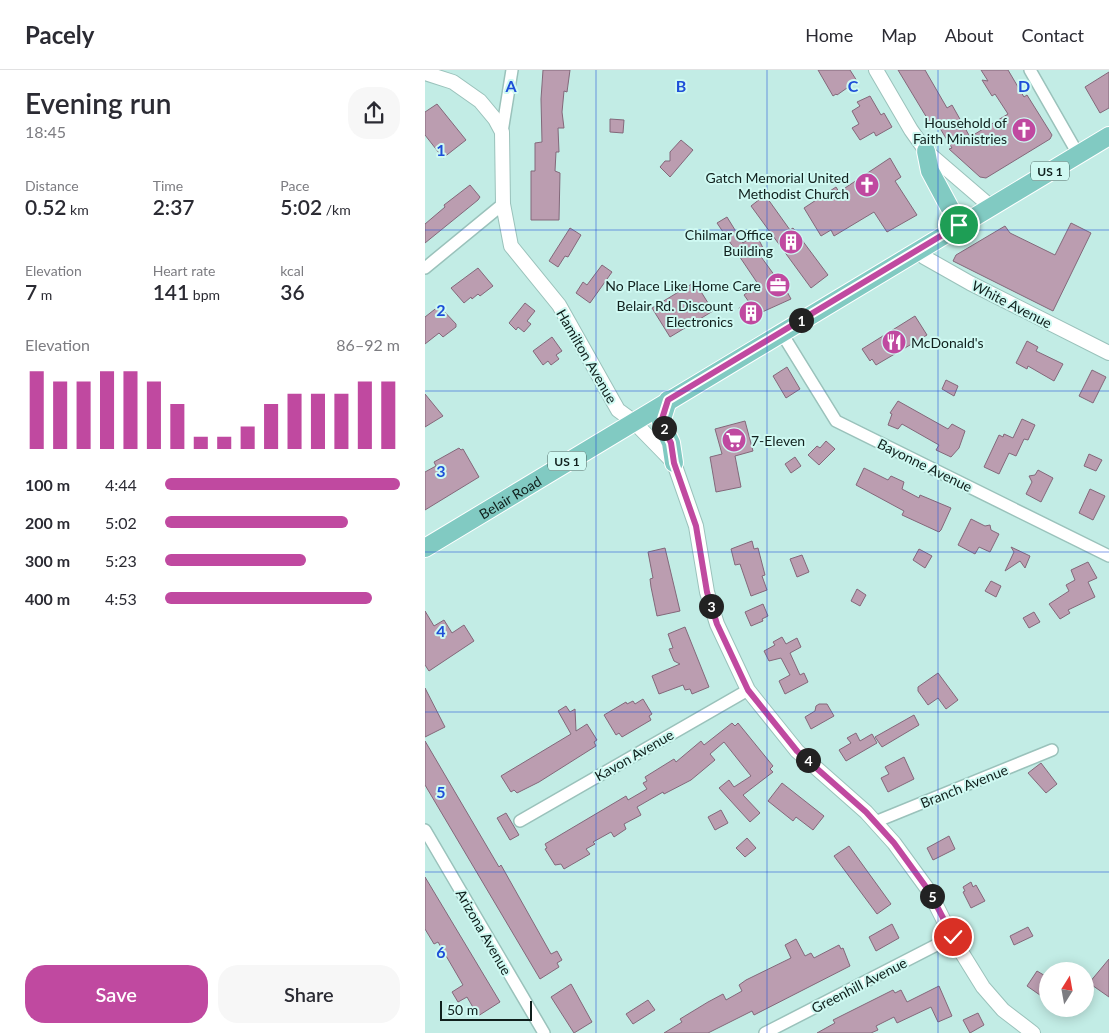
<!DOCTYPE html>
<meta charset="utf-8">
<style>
body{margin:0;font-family:Lato,sans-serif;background:#f7f7f7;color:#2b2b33;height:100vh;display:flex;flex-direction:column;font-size:19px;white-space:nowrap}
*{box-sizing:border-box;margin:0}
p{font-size:16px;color:#7c7c81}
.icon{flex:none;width:28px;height:28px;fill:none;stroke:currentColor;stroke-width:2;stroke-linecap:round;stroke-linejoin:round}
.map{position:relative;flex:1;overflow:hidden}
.details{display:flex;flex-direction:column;background:#fff;width:425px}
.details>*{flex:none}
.needle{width:32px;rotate:11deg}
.controls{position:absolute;left:614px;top:892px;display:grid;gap:10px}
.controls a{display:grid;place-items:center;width:55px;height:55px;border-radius:50%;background:#fff;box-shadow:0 2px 12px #0003;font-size:25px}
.scale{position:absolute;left:15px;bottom:12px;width:92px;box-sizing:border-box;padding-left:5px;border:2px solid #10201d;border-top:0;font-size:14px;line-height:18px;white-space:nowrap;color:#10201d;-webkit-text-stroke:4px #cff9f2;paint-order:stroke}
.pin{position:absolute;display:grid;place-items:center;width:42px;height:42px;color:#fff;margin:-21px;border:2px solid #fff;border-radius:50%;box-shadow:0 1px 5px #0007}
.km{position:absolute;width:25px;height:25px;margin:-12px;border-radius:50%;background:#222;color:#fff;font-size:14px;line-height:25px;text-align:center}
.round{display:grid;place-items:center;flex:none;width:52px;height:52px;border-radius:20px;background:#f7f7f7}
.headline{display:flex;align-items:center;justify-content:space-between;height:85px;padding:0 25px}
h1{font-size:28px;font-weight:600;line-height:38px}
.metrics{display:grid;grid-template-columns:repeat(3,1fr);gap:8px;height:85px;padding:5px 25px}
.metrics div{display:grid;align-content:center}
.metrics b{font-size:21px;font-weight:600}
.metrics small{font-size:14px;font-weight:400}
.metrics p{font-size:14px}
.chart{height:140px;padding:10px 25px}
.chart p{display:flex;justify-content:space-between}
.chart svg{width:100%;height:90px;margin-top:5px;stroke:#c049a0;stroke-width:6}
.cta{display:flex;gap:10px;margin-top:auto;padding:10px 25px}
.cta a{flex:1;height:58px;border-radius:20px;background:#c049a0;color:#fff;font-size:20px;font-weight:600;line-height:58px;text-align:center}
.cta a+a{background:#f7f7f7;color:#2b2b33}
ul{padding:0 25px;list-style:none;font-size:16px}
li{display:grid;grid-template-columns:80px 60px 1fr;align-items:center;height:38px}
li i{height:12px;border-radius:6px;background:#c049a0}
header{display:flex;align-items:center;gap:30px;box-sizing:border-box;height:70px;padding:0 25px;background:#fff;border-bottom:1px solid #e1e1e2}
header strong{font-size:24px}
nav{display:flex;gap:28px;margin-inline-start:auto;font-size:18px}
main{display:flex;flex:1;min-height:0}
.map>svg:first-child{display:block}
</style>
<header>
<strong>Pacely</strong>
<nav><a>Home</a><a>Map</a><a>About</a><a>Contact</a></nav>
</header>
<main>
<section class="details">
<div class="headline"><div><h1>Evening run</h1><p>18:45</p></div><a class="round"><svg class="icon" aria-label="share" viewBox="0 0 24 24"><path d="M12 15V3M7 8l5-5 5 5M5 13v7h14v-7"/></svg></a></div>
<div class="metrics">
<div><p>Distance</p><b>0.52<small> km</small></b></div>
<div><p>Time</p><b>2:37</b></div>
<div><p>Pace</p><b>5:02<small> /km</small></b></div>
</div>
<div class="metrics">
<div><p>Elevation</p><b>7<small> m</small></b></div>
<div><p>Heart rate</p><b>141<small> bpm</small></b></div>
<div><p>kcal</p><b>36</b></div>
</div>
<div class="chart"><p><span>Elevation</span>86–92 m</p>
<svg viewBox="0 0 160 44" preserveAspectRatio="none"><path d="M5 44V6M15 44V11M25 44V11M35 44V6M45 44V6M55 44V11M65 44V22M75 44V38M85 44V38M95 44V33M105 44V22M115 44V17M125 44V17M135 44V17M145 44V11M155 44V11"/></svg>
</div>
<ul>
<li><b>100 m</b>4:44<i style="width:100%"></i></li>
<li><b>200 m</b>5:02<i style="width:78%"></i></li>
<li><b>300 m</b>5:23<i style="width:60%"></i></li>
<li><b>400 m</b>4:53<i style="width:88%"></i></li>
</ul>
<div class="cta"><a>Save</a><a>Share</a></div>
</section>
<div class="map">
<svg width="684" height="963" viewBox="0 0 684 963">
<rect width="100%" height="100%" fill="#c2ece5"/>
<!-- building -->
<g fill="#bb9db0" stroke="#83687a">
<polygon points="118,0 145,0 142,22 139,21 137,42 139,58 133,58 134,82 131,82 130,101 135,103 134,150 106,150 106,101 110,101 110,73 117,72 116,29"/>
<polygon points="393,0 425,0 432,11 412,25 411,24 408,26"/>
<polygon points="473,0 500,0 522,38 527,35 545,67 583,44 570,24 567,26 557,10 563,11 556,0 583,0 599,27 602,25 627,65 625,69 561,108 555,107 524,79 527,78 513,55 508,58"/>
<polygon points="684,2 684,38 675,43 660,17"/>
<polygon points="445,26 456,45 459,43 467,57 451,66 449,62 435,70 427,58 434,54 427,41 435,36 432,32"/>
<polygon points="12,34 41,70 18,88 0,65 0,42"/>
<polygon points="185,49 199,50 198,63 185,62"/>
<polygon points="256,70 268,80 245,107 235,97 240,91 245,91 245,82"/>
<polygon points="465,88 476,107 470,111 492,145 462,162 449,142 409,166 406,160 396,166 379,138 411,117 414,122"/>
<polygon points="45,115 55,127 53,130 0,173 0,154 20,137 19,135"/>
<polygon points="340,125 365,160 368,158 403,205 386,218 326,136"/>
<polygon points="302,147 318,173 331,164 339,180 334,184 350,206 353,205 366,229 335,243 337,245 323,253 314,238 324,232 319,225 333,214 292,153"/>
<polygon points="646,153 666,163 628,241 528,191 531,185 580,156 585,163 630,185"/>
<polygon points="145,158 156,165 143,187 140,186 133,197 124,191"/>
<polygon points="177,195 187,202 165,233 151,223 158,212 162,215"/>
<polygon points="53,198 68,216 55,226 53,224 47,229 46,227 39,233 26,218"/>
<polygon points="270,212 288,241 245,267 227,238"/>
<polygon points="100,233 110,241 102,251 106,254 99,262 93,257 91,260 84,253"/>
<polygon points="14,236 31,254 31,257 18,267 14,263 0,274 0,247"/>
<polygon points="490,246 502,265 451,295 447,289 445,291 437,279"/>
<polygon points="127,267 137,281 131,285 134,289 126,295 123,291 118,295 108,281"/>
<polygon points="602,271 613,277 611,281 638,294 629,311 603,296 602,299 591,293"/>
<polygon points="362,297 375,319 361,328 348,306"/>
<polygon points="667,300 681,307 668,333 654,326"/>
<polygon points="521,310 533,316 529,326 517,319"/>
<polygon points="0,324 18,346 0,357"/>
<polygon points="473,331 523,359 527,354 540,361 534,378 526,387 511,380 514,375 477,354 473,359 463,355 467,344 465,343"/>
<polygon points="597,349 610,355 603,370 599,369 591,386 584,383 574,404 559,397 574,365 578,367 579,364 588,368"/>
<polygon points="320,351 328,381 310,386 316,417 291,422 285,387 297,384 290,359"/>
<polygon points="401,371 410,379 394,395 383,385 392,376 395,378"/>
<polygon points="34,378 36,380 38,379 54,407 0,440 0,402 11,396 9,392"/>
<polygon points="664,384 677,390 671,401 659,396"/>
<polygon points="370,387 376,396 366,403 360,394"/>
<polygon points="439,398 463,410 466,406 479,412 477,419 494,428 495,425 526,438 516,460 514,462 477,445 479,441 431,415"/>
<polygon points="613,400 628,408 616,432 601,424 607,412 604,406 610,405"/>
<polygon points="665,419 680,426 668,450 654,443"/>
<polygon points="546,449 560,456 565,455 566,460 574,464 565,482 554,477 550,484 533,475"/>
<polygon points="327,471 329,479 333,478 340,505 337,506 342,520 326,526 315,494 310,495 306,479"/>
<polygon points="586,477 605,486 600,498 595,491 580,501 589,482"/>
<polygon points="240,478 255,541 232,546 226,517 225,509 228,508 223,482"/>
<polygon points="494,479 507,486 500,498 488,490"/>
<polygon points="377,485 384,502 372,507 365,489"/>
<polygon points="663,492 672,508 663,512 670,527 643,540 645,543 635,549 624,534 644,521 641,515 650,510 646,500"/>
<polygon points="566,511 576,516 571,527 560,521"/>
<polygon points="432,519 441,525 435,536 426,531"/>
<polygon points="338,534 343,546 337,549 338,551 326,556 320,542"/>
<polygon points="0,541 9,556 19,550 27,563 39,555 49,571 4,601 0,595"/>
<polygon points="609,542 615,552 604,558 598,548"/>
<polygon points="260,557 284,617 267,624 265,619 260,620 258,615 234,624 227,606 255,594 249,591 244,579 248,578 243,564"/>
<polygon points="357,567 361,574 372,568 376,577 365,583 375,605 379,603 383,612 360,624 354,611 365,605 356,588 344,591 339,581 350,575 348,572"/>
<polygon points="513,603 533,630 521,639 513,628 503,635 493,621 493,617"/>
<polygon points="0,618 20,657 0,667"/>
<polygon points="218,629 227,644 224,646 226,650 197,667 194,663 191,665 179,645 201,632 202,634 208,631 210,634"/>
<polygon points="394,634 402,634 409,646 386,659 380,647 390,641 391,636"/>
<polygon points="141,636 145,642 150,639 151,661 162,654 172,670 169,672 171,676 114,712 92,723 89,720 86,722 76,706 146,664 133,641"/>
<polygon points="489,645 494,655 457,677 450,667"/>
<polygon points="307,653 310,656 313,653 348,696 345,699 348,702 318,725 335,743 325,752 294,718 304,710 309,717 326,706 299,672 285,684 290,690 266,710 239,724 238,722 212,737 216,745 199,754 201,759 189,767 186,762 168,772 170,774 161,779 165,784 139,799 136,794 130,795 120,779 122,778 120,774 196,729 201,726 203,730 222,719 218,713 222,711 220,707 249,689 251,692 276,671 279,675"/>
<polygon points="431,663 435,671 447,664 452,673 421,691 414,680 426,673 422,668"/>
<polygon points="0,671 74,797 76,795 126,884 132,881 137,890 132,893 134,897 115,909 0,715"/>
<polygon points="479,687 489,709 463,722 456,708 464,704 460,697"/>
<polygon points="616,693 632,714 621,723 603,703"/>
<polygon points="357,713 399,746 388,760 371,747 368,751 343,731"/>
<polygon points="296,740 303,753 290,760 283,747"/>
<polygon points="81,743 94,765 85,770 72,748"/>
<polygon points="524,766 530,779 508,790 502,778"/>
<polygon points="322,768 331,778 320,787 311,778"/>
<polygon points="424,776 466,834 452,844 409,786"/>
<polygon points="0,807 75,932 53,946 42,927 33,932 27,922 38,915 13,872 9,874 0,859"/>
<polygon points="546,812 548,817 551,815 560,831 546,838 538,822 540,821 538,817"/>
<polygon points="467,854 474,868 451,881 444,867"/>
<polygon points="603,857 608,866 589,875 585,866"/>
<polygon points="371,869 380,886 386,883 389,888 414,875 416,879 418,878 425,896 329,945 327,941 283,963 239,963 257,952 255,949 283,932 298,924 301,930 317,921 314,915 321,910 366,888 360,875"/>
<polygon points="684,889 684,927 664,913"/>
<polygon points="612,901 622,907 622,930 602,916"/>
<polygon points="146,914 167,952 149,963 126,927"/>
<polygon points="514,916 527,946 513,952 506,937 472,953 469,947 451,956 453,960 446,963 392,963 410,953 408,950 468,920 470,923 476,920 482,932"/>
<polygon points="223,930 230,940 208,954 201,944"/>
<polygon points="553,943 559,955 545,963 538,950"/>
</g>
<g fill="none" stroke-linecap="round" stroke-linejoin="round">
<defs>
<g id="minor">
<polyline points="605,0 653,84"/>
<polyline points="77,62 87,0"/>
<polyline points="0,198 78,134"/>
<polyline points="356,262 411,351 684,486"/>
<polyline points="95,751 323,620"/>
<polyline points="450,752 627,680"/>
<polyline points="0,760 119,963"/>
<polyline points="340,963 527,867"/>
</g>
<g id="tertiary">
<polyline points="451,0 486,60 501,81 565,136"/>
<polyline points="0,3 28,12 55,31 70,49 77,62 78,134 86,176 134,235 193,340 208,351 249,393 271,456 282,522 292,554 323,620 372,681 441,742 469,773 504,821 527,867 558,917 578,940 608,963"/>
<polyline points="494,179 499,187 545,213 684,283"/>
</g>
<g id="primary">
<polyline points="501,81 505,101 534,155"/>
<polyline points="243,330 236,352 246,373 249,393"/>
<path id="s1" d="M0,478L684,66"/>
</g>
</defs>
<!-- minor casing -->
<use href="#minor" stroke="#9ac2bb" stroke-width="14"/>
<!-- tertiary casing -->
<use href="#tertiary" stroke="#9ac2bb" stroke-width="16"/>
<!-- primary casing -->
<use href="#primary" stroke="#fff" stroke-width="20"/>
<!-- minor -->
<use href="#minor" stroke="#fff" stroke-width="11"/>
<!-- tertiary -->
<use href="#tertiary" stroke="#fff" stroke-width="14"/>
<!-- primary -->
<use href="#primary" stroke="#81cac2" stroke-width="18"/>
</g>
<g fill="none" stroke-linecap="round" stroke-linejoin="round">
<defs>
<polyline id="route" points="528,867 504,821 469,773 441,742 372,681 323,620 292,554 282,522 271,456 249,393 246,373 236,352 243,330 534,155"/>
</defs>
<!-- route casing -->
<use href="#route" stroke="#fff" stroke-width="10"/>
<!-- route -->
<use href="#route" stroke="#c049a0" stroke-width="6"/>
</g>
<!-- grid -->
<path fill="none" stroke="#1d4ed8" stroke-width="1" stroke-opacity="0.55" d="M171,0V963M342,0V963M513,0V963M0,160H684M0,321H684M0,482H684M0,642H684M0,802H684"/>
<!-- icons -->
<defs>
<symbol id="church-disc" viewBox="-11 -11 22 22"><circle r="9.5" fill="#c049a0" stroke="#cff9f2"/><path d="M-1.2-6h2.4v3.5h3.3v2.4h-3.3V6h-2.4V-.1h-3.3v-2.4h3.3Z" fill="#fff"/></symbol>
<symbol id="building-disc" viewBox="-11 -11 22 22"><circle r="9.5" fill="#c049a0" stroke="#cff9f2"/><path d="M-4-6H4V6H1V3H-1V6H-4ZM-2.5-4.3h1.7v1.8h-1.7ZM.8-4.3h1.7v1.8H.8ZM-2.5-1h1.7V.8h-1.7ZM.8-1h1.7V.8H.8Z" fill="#fff"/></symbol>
<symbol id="office-disc" viewBox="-11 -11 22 22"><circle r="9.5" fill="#c049a0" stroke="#cff9f2"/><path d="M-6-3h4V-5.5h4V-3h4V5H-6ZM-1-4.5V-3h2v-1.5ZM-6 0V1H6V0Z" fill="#fff"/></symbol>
<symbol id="restaurant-disc" viewBox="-11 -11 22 22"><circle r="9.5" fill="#c049a0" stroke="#cff9f2"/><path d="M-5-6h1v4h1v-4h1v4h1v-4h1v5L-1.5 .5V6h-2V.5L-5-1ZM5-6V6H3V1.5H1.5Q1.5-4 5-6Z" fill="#fff"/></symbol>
<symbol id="supermarket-disc" viewBox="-11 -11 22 22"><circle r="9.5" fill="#c049a0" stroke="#cff9f2"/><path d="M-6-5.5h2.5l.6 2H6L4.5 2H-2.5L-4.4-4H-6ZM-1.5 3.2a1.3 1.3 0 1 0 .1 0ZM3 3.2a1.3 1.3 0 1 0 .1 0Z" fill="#fff"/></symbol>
</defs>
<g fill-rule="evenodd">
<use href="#church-disc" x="585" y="46" width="28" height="28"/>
<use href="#church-disc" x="428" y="101" width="28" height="28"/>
<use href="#building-disc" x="352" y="158" width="28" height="28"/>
<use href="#office-disc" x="339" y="201" width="28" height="28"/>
<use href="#building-disc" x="312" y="229" width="28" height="28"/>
<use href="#restaurant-disc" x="455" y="258" width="28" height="28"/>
<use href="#supermarket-disc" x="295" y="356" width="28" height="28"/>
</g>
<g text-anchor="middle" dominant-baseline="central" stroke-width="4" stroke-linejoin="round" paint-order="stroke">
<!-- shield labels -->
<g fill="#cff9f2" stroke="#49615d" stroke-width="1">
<rect x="606" y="91.5" width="38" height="19" rx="4"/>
<rect x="123" y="381.5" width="38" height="19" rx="4"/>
</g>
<g font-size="12" font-weight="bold" fill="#10201d">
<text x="625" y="101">US 1</text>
<text x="142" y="391">US 1</text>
</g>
<!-- poi labels -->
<g font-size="14" fill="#10201d" stroke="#cff9f2" text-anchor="end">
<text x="582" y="52">Household of<tspan x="582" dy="16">Faith Ministries</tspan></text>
<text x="424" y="107">Gatch Memorial United<tspan x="424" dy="16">Methodist Church</tspan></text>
<text x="348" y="164">Chilmar Office<tspan x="348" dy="16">Building</tspan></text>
<text x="336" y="215">No Place Like Home Care</text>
<text x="308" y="235">Belair Rd. Discount<tspan x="308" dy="16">Electronics</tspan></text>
<text x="486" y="272" text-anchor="start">McDonald's</text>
<text x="326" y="370" text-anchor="start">7-Eleven</text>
</g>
<!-- street labels -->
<g font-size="14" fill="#10201d" stroke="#cff9f2">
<text transform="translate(587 234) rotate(27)">White Avenue</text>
<text transform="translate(162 286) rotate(60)">Hamilton Avenue</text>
<text transform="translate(500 395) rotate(26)">Bayonne Avenue</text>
<text stroke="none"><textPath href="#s1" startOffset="99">Belair Road</textPath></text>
<text transform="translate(209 685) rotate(-30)">Kavon Avenue</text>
<text transform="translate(539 716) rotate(-22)">Branch Avenue</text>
<text transform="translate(59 862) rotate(60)">Arizona Avenue</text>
<text transform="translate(434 915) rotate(-27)">Greenhill Avenue</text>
</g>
</g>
<g font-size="16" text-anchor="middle" font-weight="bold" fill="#1d4ed8" stroke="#cff9f2" stroke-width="4" stroke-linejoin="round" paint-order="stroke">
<text x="86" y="22">A</text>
<text x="256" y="22">B</text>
<text x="428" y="22">C</text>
<text x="599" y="22">D</text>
<text x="16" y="86">1</text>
<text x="16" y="246">2</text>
<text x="16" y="407">3</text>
<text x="16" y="567">4</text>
<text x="16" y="728">5</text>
<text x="16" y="888">6</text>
</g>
</svg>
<div class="controls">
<a><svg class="needle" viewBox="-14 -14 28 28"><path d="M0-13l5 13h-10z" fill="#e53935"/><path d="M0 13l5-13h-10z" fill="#7c7c81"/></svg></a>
</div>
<div class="scale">50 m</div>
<div class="pin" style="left:534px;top:155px;background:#1e9e55"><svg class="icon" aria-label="arrive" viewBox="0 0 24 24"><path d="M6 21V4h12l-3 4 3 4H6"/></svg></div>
<div class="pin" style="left:528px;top:867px;background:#d93025"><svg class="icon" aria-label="check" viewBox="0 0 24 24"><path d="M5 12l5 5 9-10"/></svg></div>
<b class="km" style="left:376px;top:250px">1</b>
<b class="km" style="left:239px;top:358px">2</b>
<b class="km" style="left:286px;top:536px">3</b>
<b class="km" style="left:383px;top:690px">4</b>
<b class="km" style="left:507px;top:826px">5</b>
</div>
</main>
